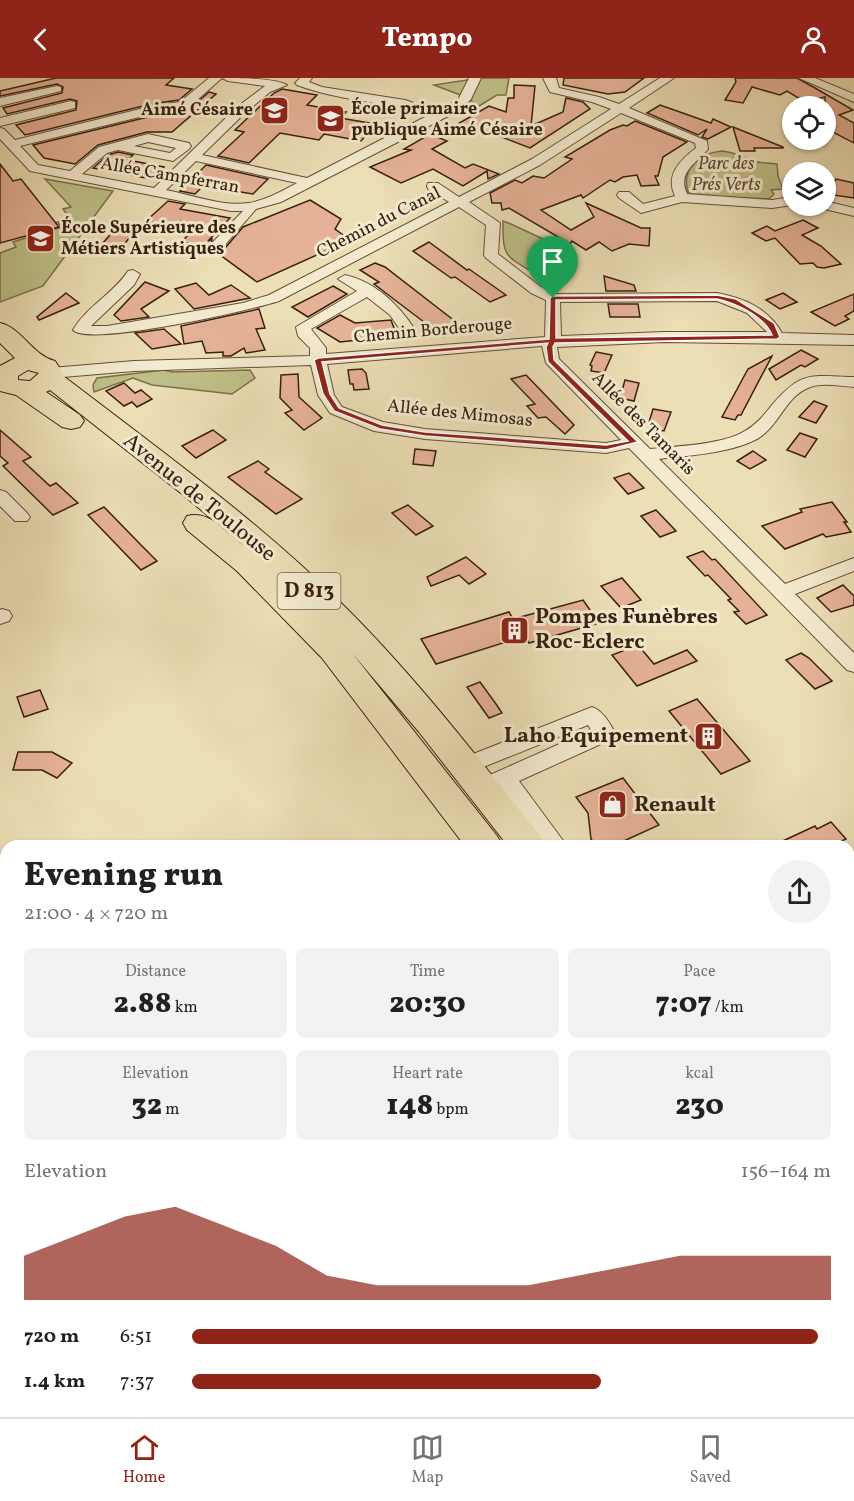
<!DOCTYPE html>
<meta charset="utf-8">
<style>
body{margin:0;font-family:Vollkorn,serif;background:#f2f2f2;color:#202124;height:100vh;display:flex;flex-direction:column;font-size:22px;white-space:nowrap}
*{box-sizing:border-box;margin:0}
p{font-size:20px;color:#757577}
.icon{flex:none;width:33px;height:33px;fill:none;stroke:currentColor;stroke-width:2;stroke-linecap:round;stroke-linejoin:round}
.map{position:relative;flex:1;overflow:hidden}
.details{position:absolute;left:0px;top:762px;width:855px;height:578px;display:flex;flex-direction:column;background:#fff;border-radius:18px 18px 0 0;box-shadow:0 2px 4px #0004}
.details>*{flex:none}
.controls{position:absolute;left:782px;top:18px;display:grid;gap:12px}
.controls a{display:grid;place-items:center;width:54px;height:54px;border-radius:50%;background:#fff;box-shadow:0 2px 4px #0004;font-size:30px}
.pin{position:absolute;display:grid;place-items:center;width:51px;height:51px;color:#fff;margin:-62px -26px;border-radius:50% 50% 50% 0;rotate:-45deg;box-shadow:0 0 6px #0007}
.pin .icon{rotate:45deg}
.round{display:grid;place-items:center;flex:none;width:63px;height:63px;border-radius:32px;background:#f2f2f2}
.head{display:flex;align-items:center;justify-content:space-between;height:102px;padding:0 24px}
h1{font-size:33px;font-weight:800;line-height:45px}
.figures{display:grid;grid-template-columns:repeat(3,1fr);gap:9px;height:102px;padding:6px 24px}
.figures div{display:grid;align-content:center;border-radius:9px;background:#f2f2f2;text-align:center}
.figures b{font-size:30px;font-weight:800}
.figures small{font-size:16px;font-weight:400}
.figures p{font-size:16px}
.chart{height:168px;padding:12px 24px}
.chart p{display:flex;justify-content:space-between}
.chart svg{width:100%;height:108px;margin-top:6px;fill:#8f2418;opacity:.7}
ul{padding:0 24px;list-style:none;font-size:20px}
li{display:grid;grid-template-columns:96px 72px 1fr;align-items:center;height:45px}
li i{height:15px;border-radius:8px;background:#8f2418}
header{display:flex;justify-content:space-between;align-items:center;height:78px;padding:0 24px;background:#8f2418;color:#fff;font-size:27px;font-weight:800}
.tabs{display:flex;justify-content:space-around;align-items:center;height:84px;border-top:2px solid #e0e0e0;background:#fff;font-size:16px;color:#757577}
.tabs a{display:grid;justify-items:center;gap:3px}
.tabs .active{color:#8f2418}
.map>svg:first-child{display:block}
</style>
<header><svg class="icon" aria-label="back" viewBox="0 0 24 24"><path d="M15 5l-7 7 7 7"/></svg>Tempo<svg class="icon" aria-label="person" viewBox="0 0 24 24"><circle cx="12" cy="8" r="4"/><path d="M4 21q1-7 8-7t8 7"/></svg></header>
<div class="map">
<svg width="854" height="1339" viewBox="0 0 854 1339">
<rect width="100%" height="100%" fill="#ecdeb5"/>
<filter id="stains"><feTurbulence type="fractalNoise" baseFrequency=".00333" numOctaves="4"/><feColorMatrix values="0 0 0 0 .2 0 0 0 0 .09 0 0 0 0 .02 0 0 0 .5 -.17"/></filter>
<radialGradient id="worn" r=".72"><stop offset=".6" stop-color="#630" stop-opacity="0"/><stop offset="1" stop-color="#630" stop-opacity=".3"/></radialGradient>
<!-- green -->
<g fill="#bfbf88" stroke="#7c704c" stroke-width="1.5">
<polygon points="480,0 509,0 506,17 497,17 479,28 463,18 434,7"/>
<path d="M722,73C734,74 742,79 754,83C761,86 769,84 777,86L778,98L783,111L771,112L774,116L769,121L695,118L688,114C681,90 699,75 722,73Z"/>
<polygon points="45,101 113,113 43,208 0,224 0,175 16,169 13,164 62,149 57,144 70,140 63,131 71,129"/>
<path d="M503,143L511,146L562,170L531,193C503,177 503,176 503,143Z"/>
<polygon points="164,292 172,294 250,292 255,300 232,316 152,307 133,300 94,314 93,307 97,300"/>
<polygon points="0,1122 6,1135 6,1334 100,1334 103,1339 0,1339"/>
</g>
<!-- building -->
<g fill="#e6b297" stroke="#382110" stroke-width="1.5">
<polygon points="56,0 174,0 166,7 192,11 179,22 151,26 25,57 16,47 76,32 77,23 70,21 7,36 3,30 62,15 63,9 57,6 0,18 0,13"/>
<polygon points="564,0 644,0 625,14 608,16 563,7"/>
<polygon points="735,0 797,0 815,10 853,32 839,37 854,45 854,65 825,50 825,19 805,24 787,13 780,17 752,9 743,25 725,22 736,4"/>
<polygon points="514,7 535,8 531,48 563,34 566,20 583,24 590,31 530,70 481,51 474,55 454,48 489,28 506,34 508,20 514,20"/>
<polygon points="282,11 317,17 307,27 346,34 340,40 376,46 361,63 324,56 319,62 280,55 249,85 218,78 244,54 235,52 274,15"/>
<polygon points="209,14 216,16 172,54 147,54 98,67 75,86 44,80 33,67 152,38 188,32"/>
<polygon points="660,27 711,45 713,41 731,49 708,61 702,59 707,51 698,57 647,35"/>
<polygon points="635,43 687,64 663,79 658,98 655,98 659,107 641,108 637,97 623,99 615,104 610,102 583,120 581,117 541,132 571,152 594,139 586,125 641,150 650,150 649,168 629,166 612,173 599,164 586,172 572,163 570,166 509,130 502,132 501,125 492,125 490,115 515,102 522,105 533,98 544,100 572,81 565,79 610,52 623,47 627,48"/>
<polygon points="733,49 783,69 783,70 754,70 755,73 740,73"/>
<polygon points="430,56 447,63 432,71 465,90 473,86 499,96 488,101 487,93 463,108 433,91 401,105 370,89 411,72 404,71"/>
<polygon points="118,74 133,77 128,82 164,89 151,101 93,90 108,77"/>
<polygon points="0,86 13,103 21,101 59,149 0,165"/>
<polygon points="206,87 268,101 253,116 203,108 195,116 180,113"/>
<polygon points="836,101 854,105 854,120 827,116"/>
<polygon points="310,122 341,141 335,151 350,162 257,204 205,166 203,168 182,164 192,152 187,151 180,143 174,149 146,143 168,123 185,126 180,131 230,140 208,163 212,161 211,167 219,171 226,169 243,149"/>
<polygon points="803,142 818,150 802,157 821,168 841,186 824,190 817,189 813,185 800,186 775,160 766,163 752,155 767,148 775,153"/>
<polygon points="117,149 133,155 116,177 95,174"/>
<polygon points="429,164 467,192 469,191 506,217 490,224 455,199 451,200 413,173"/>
<polygon points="375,185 385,189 465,251 444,259 412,235 374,206 379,204 360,192"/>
<polygon points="604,198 634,207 636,213 606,213"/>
<polygon points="145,204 169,213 141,231 149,239 121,243 114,237"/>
<polygon points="196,205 209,217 231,207 250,220 194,231 175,211"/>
<polygon points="333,208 347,216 308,239 292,229"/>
<polygon points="66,215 79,225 39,242 37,239"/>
<polygon points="783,215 797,224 780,231 766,222"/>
<polygon points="854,216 854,233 845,238 849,241 835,248 811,234"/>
<polygon points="608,226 638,226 640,239 610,239"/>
<polygon points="259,231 265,250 256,251 265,272 246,275 244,270 231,278 223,278 223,274 206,275 202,263 184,266 181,248"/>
<polygon points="340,237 355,245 391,242 397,258 340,264 317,250"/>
<polygon points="164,251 181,266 152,271 135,255"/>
<polygon points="801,272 818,281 805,289 801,287 776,302 769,291"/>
<polygon points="596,274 612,277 604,295 591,293 592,288 590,287"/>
<polygon points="772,278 741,337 738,337 735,342 722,339 748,291"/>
<polygon points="362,291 366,295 369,311 354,312 353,306 350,306 348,292"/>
<polygon points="298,296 299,319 322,340 304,352 285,335 292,332 280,320 281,297"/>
<polygon points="526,297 574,347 565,356 546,339 538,340 527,328 535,326 511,301"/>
<polygon points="625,302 639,305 634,323 620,320"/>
<polygon points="124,305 135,315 141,312 152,321 137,329 132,324 124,328 106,313"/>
<polygon points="814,323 827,328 816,345 799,339"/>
<polygon points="653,331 671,334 664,353 650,350 652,345 649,344"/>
<polygon points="0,352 31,379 23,383 50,408 56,405 78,425 53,437 3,388 8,385 0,378"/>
<polygon points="213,352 226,362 196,380 182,368"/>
<polygon points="800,355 817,361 805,379 787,372"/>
<polygon points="415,371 436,373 433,388 413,386"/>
<polygon points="753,373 766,382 750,391 737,383"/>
<polygon points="258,383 269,391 265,394 302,421 276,436 228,399"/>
<polygon points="629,395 644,410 628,416 614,400"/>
<polygon points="832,424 847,444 844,444 851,454 826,459 823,456 785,471 762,448 802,434 800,431"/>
<polygon points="408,427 409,428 433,448 416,457 392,435"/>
<polygon points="104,429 141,467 157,483 141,492 88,437"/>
<polygon points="656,432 676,453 660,459 641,438"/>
<polygon points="703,473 712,482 715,481 767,537 746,546 734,534 739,533 728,522 731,521 708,497 705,498 687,479"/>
<polygon points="466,479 486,496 469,506 459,497 431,508 427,499"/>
<polygon points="622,500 641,522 621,530 601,508"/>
<polygon points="843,507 854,518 854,527 831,534 817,520"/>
<polygon points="583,522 599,545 529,565 525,558 436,586 421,561 509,534 513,541"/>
<polygon points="638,567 654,586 687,572 697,583 637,608 612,577"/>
<polygon points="801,575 809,580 832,603 815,611 786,582"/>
<polygon points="480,604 496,626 502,635 489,640 467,609"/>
<polygon points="40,612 48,631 24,639 17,619"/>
<polygon points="697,621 750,683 721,696 669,633"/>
<polygon points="18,674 52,674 72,685 57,700 42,692 13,692"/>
<polygon points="623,700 659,747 613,768 596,768 591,761 588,735 576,719"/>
<polygon points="831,744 846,761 831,768 772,768 815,748 817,751"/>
</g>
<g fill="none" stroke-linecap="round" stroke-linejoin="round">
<defs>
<g id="street">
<path d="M209,0H222L188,30L152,36L20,68L38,87L70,93L99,69L148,56L189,65L191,68L189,71L173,83L118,72L107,75L82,96L154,110L237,29L265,8L228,3L222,0C239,0 274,0 287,7L270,14L245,35L202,77L307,100L427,38C385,23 339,23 297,7L295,5L300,0H312L309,4L322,9L405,22L437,33L458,22L469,0H481L471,21L462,31L281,124L256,131L224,168L219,169L212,165L243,133H231L30,93L0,61V50L4,51L15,62L152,28L180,24ZM148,64L176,70L170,75L134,68ZM196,83L297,105C282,113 266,122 249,125C223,129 192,117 166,112Z"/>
<path d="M543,0H556L559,10L599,19L619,26L660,0H674L629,30L707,63L708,71C696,86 677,94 687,116L772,122L792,119V127L772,130L682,124L641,135L619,120L617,117L619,114H629L643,126L675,118C665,97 680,82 696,70L695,65L621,35L540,87L469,124L500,145L498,176L541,209L555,216L717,215C744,220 768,230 782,255L854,257V267L664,264L557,269L559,281L650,371C677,368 722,367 745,353C756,347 764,337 772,327C802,292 810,298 854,299V309C840,308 820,304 808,310C785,319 778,351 755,362C726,376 690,377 659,381L785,506L854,480V493L795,516L854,575V594L847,592L629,370L606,375L425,361L374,353L330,335L318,317L311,287L134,293L51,300L43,295L51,290L134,283L310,278V270L298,258L296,249L357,213L338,201L345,197C376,204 399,227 416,253L413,256H403L390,237L367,219L311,251L326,270V276L545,259L546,222L531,215L486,180L484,177L486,147L459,129L279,223C252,232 89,269 73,252C87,228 113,216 128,193L133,192L140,196L134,207L91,248H107L243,225L269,217L449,124L428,111L427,108L428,105H438L459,119L532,81L611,31L592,24L550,14ZM717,223L747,235L767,254H664L561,258L560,224ZM542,268L546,285L621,362L606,365L425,351L383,344L342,329L334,317L327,286Z"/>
<polygon points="799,0 815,0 854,16 854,24"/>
<polygon points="57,8 61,9 61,13 0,28 0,20"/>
<polygon points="71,23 75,24 75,30 0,48 0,40"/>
<polygon points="825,123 854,130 854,138 820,130 819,128 825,128"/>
<polygon points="0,412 6,414 27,435 30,439 27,443 15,443 0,428"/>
<polygon points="2,531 9,533 12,538 9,543 0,546 0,532"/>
<path d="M592,629C603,633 610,645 615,655L612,661L519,703L567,768H543L501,711L482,719L474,716L471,710L474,704L591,652L588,647L466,696L458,694L455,688L458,682Z"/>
<polygon points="854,903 854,926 849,928 849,905"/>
<polygon points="230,1334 261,1334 263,1339 232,1339"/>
<polygon points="376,1334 407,1334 409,1339 378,1339"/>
</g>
<g id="primary">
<path d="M0,245C22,250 32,277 55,283L63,295L62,297C156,369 252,438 336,520C411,593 475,676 540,758L546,768H508L419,654L352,575L497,758L503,768H465L322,580L237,493L187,452L183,445L187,438C210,432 227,455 244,468L182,416L50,312L46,314L80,337L84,343L80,349L71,351L62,349L16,317L0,313V288L15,280L0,265ZM28,292L39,295L30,303L18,302V298Z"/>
<polygon points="849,1252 854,1254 854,1306 849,1304"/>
<polygon points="849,1317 854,1324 854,1339 811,1339 809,1334 849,1334"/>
</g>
</defs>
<!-- street casing -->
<use href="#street" stroke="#655039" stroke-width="2"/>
<!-- primary casing -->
<use href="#primary" stroke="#382110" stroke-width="2"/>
<!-- street -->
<use href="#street" fill="#f3eacf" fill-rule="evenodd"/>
<!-- primary -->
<use href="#primary" fill="#ecdeb5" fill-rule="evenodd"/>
</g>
<!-- route -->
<path fill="#8f2418" stroke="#fff" stroke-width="1.5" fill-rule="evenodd" d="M717,217L736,221L774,245L780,259L777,261L555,265L553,269L554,282L638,364L606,372L425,358L380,351L334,333L323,316L314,282L318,280L549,261L550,220L553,218ZM717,221C736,225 765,239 772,257L556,260V222ZM548,265L546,269L548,284L628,363L606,367L425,354L382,347L339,330L330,316L322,284Z"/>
<!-- icons -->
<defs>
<symbol id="school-square" viewBox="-11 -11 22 22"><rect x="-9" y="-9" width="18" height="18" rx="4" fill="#8f2418" stroke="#f3eacf"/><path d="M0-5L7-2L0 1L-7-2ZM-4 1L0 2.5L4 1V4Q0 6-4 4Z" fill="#fff"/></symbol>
<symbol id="university-square" viewBox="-11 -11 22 22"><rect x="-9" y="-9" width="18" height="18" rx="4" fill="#8f2418" stroke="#f3eacf"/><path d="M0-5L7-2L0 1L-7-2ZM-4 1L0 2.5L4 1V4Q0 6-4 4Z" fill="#fff"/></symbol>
<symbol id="building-square" viewBox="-11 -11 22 22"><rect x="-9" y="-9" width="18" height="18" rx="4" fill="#8f2418" stroke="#f3eacf"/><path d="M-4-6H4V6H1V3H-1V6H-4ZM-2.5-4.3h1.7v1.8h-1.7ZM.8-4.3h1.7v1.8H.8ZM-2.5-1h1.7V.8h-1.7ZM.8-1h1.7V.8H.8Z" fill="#fff"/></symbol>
<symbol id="shop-square" viewBox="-11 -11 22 22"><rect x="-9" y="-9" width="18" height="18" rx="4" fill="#8f2418" stroke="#f3eacf"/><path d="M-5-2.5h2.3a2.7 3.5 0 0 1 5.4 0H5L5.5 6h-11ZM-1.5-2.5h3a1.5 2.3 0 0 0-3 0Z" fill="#fff"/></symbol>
</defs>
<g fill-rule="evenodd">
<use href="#school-square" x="258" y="16" width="33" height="33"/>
<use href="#school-square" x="314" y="24" width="33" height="33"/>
<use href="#university-square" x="24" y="144" width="33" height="33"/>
<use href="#building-square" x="498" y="536" width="33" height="33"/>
<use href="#building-square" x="692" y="642" width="33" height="33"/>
<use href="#shop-square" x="596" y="710" width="33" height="33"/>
</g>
<g text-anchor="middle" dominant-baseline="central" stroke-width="6" stroke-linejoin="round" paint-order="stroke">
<!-- far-poi labels -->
<g font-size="18" font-weight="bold" fill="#382110" stroke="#f3eacf" text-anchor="start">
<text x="351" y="31">École primaire<tspan x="351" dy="21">publique Aimé Césaire</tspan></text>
<text x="253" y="32" text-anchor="end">Aimé Césaire</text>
<text x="61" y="150">École Supérieure des<tspan x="61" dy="21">Métiers Artistiques</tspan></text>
</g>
<!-- far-park labels -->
<g font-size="18" font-style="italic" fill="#5a482e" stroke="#f3eacf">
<text x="726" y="86">Parc des<tspan x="726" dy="21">Prés Verts</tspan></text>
</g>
<!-- far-street labels -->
<g font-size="18" fill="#382110" stroke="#f3eacf">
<text transform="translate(170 98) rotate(10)">Allée Campferran</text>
<text transform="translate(379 145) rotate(-27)">Chemin du Canal</text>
<text transform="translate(433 253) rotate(-5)">Chemin Borderouge</text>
<text transform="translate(460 336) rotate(6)">Allée des Mimosas</text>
<text transform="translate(643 346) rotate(45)">Allée des Tamaris</text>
</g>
<!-- shield labels -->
<rect fill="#f3eacf" stroke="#705d49" stroke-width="1.5" x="277.5" y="495" width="63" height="36" rx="4.5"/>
<g font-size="21" font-weight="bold" fill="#382110">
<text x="309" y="513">D 813</text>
</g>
<!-- street labels -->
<g font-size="22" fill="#382110" stroke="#f3eacf">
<text transform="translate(199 420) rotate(39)">Avenue de Toulouse</text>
</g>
<!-- poi labels -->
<g font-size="22" font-weight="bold" fill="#382110" stroke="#f3eacf" text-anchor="start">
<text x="535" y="539">Pompes Funèbres<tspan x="535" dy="25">Roc-Eclerc</tspan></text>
<text x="688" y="658" text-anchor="end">Laho Equipement</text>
<text x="634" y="727">Renault</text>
</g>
</g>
<rect width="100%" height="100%" filter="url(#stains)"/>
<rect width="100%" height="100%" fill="url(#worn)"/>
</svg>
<div class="controls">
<a><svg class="icon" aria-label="locate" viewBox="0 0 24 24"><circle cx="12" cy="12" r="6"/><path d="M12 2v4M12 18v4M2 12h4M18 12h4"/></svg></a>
<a><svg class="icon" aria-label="layers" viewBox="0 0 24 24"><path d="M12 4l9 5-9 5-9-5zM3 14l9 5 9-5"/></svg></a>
</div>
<div class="pin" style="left:553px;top:220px;background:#1e9e55"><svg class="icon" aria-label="arrive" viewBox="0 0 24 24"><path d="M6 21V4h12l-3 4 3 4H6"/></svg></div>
<section class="details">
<div class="head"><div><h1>Evening run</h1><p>21:00 · 4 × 720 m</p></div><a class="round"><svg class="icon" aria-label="share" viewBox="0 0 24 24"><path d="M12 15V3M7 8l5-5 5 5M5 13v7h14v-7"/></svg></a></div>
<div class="figures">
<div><p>Distance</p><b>2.88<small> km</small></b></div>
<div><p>Time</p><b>20:30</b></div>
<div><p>Pace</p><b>7:07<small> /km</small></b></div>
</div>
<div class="figures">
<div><p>Elevation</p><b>32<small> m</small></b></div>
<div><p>Heart rate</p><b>148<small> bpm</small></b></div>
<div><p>kcal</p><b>230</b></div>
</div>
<div class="chart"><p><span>Elevation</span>156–164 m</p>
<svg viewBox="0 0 160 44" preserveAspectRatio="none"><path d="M0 44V26L10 18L20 10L30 6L40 14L50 22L60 34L70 38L80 38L90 38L100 38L110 34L120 30L130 26L140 26L150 26L160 26V44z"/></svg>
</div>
<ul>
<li><b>720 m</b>6:51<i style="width:98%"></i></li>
<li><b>1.4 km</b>7:37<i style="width:64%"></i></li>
</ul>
</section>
</div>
<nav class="tabs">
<a class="active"><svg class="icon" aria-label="home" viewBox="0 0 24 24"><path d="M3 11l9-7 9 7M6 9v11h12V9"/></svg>Home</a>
<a><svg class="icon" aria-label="map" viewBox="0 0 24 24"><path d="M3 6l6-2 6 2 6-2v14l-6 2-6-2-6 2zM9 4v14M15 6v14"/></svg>Map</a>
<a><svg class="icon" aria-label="saved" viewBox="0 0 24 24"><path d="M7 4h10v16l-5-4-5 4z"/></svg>Saved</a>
</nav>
